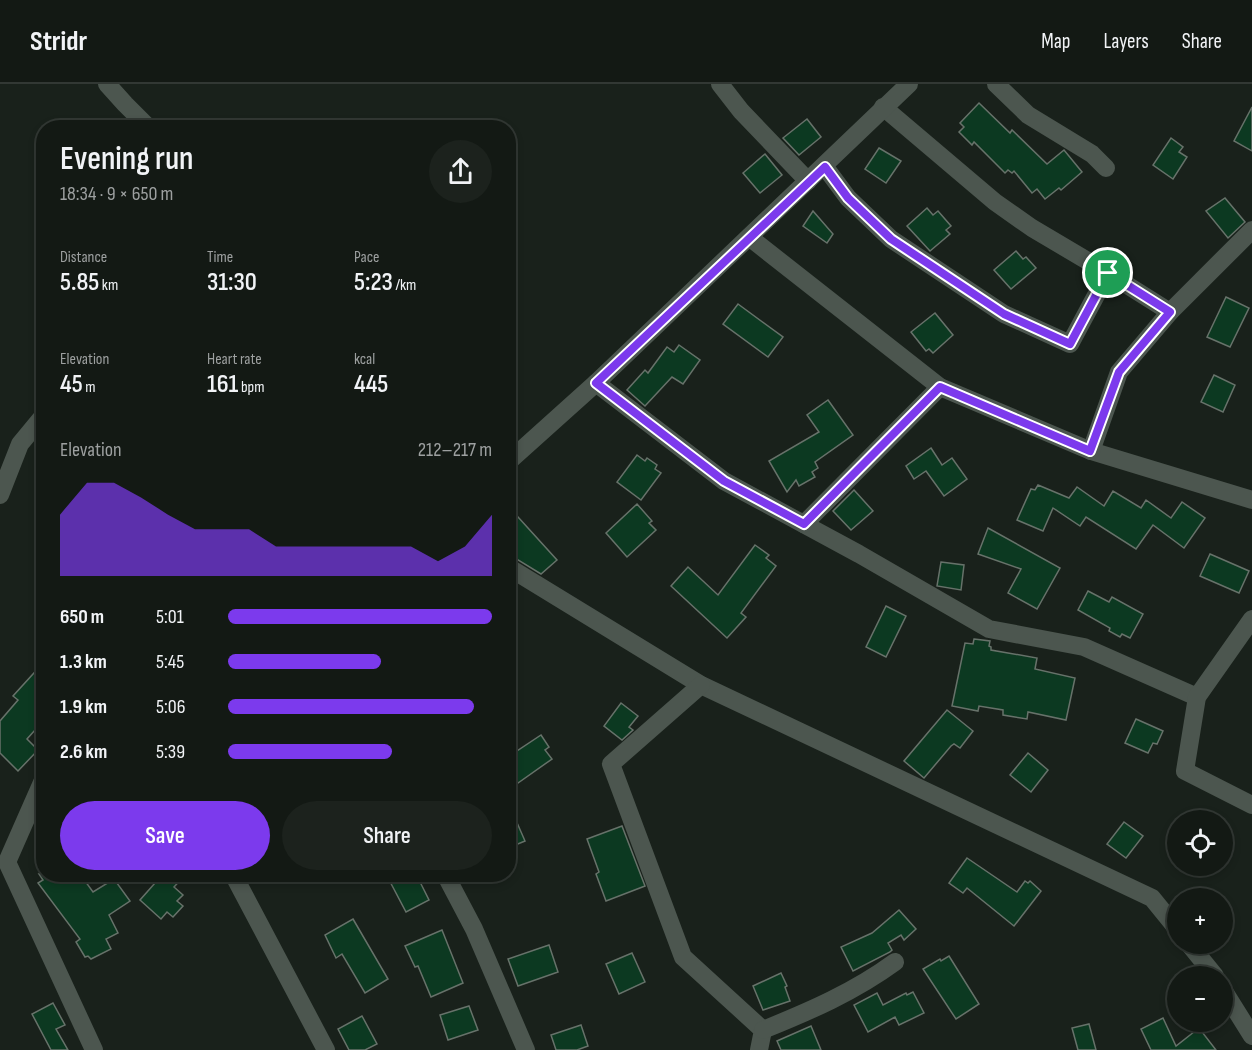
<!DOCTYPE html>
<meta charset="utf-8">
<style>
body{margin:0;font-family:"Sofia Sans Condensed",sans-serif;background:#1c221d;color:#f1f3f6;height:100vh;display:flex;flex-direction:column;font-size:22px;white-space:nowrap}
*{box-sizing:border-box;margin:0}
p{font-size:20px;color:#9da0a0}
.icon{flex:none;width:33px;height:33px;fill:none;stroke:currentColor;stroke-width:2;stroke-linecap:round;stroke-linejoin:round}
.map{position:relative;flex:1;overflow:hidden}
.details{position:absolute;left:36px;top:36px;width:480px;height:762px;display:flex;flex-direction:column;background:#131914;border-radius:24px;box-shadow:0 3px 9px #0003,0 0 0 2px #323834}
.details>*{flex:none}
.buttons{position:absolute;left:1167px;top:726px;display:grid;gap:12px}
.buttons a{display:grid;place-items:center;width:66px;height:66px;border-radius:50%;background:#131914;box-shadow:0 3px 9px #0003,0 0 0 2px #323834;font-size:30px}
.pin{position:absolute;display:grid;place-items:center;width:51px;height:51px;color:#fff;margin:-26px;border:3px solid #fff;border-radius:50%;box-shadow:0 2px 6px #0007}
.round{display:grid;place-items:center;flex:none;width:63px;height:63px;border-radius:32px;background:#1c221d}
.head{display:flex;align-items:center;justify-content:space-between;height:102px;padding:0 24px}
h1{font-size:33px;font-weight:600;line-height:45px}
.figures{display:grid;grid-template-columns:repeat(3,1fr);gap:9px;height:102px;padding:6px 24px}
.figures div{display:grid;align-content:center}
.figures b{font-size:26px;font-weight:600}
.figures small{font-size:16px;font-weight:400}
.figures p{font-size:16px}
.chart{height:168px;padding:12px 24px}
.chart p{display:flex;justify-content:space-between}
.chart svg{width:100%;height:108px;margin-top:6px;fill:#7c3aed;opacity:.7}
.cta{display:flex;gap:12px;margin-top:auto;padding:12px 24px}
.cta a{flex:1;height:69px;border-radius:36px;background:#7c3aed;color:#fff;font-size:24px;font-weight:600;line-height:69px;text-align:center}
.cta a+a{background:#1c221d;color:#f1f3f6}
ul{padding:0 24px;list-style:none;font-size:20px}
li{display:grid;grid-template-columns:96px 72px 1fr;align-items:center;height:45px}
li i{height:15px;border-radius:8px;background:#7c3aed}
header{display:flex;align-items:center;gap:36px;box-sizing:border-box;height:84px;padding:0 30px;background:#131914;border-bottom:2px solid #323834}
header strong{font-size:28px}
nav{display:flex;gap:33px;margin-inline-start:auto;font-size:21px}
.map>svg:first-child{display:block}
</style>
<header>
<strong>Stridr</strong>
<nav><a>Map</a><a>Layers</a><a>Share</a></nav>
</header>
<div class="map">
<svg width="1252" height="966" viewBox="0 0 1252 966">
<rect width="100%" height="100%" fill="#19211b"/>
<!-- building -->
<g fill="#0c3921" stroke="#67726a" stroke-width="1.5">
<polygon points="979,19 1010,49 1012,46 1047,80 1064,66 1082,88 1061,106 1059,104 1045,115 1037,105 1032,109 1014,87 1012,89 1008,86 1005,89 974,58 972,61 959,48 964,43 960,39"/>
<polygon points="1252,23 1252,67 1234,57"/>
<polygon points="807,35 821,53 799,71 783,54"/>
<polygon points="1171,54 1183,63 1179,68 1187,73 1173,95 1153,81"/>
<polygon points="879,64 901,77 886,99 865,85"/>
<polygon points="765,70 782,91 760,109 743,89"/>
<polygon points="1225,114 1245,138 1228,154 1206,127"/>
<polygon points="927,124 933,131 938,127 951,142 946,146 950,150 930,167 907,142"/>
<polygon points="813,127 833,150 827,159 803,142"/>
<polygon points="1016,167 1023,175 1026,173 1036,184 1011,205 994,186"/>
<polygon points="1226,213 1249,224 1230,263 1207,253"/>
<polygon points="738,220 783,253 768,273 723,240"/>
<polygon points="935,229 953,251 933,269 929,265 926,267 911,248"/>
<polygon points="679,261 700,276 683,300 672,293 645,322 627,306 645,286 648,289 667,263 674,268"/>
<polygon points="1214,291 1235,301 1223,328 1201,318"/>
<polygon points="828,316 853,351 815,378 818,384 812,388 815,393 799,402 796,396 787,408 769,377 819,348 807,331"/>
<polygon points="931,364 942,381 952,374 967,395 944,412 926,387 914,395 906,382"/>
<polygon points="637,371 645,377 647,374 657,381 655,385 661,389 641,416 617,398"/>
<polygon points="1038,401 1069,414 1077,403 1104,422 1113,407 1141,424 1146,416 1171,434 1182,418 1205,434 1184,464 1153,441 1136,465 1086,433 1080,442 1053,424 1043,447 1017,436 1031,405 1035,406"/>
<polygon points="854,406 873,427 851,446 833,427"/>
<polygon points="637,420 652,437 649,439 656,446 627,473 606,449"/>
<polygon points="508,422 557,476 541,490 518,476 508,466"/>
<polygon points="988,444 1060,484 1037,525 1008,509 1021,485 978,470"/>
<polygon points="755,461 769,471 766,474 776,482 741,529 746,533 727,554 671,502 688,483 718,511"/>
<polygon points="1210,470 1249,487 1239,509 1200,492"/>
<polygon points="941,478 964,481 961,506 937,502"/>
<polygon points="1088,507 1109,518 1112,513 1143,530 1130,554 1122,550 1120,553 1109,547 1110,544 1078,526"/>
<polygon points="886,522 906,532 886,573 866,563"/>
<polygon points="974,555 990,557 989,562 991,563 991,566 1037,574 1035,585 1075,594 1066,636 1028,628 1027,635 1003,631 1003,626 979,622 978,627 952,622 965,559 973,560"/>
<polygon points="44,578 44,636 27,655 38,666 18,687 0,669 0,637 18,616 13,612"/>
<polygon points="621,619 638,632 629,643 633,646 622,656 604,642"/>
<polygon points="947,626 973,647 960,664 954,660 951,662 924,694 904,677"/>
<polygon points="1136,635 1163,647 1157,660 1153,659 1148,669 1125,659"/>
<polygon points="541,651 549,663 545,666 552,675 518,699 508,685 508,673"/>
<polygon points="1028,669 1048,686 1031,708 1010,691"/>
<polygon points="508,718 525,757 508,764"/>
<polygon points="1124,738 1143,752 1126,774 1107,760"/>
<polygon points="622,742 645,802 606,817 596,790 599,788 587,755"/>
<polygon points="967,774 1017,808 1025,797 1028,799 1030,797 1041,807 1014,842 967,804 963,809 949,799"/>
<polygon points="39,790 80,790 93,808 114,795 130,817 109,831 118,849 106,855 111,865 91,875 88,872 85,873 76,858 80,855 38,799 43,796"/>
<polygon points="163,790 186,790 174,803 183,811 177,817 183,822 173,833 167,828 161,835 140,816"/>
<polygon points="386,790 416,790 429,816 406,828"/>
<polygon points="899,826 916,845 904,856 901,851 888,859 892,866 890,868 853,887 841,863 872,849"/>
<polygon points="353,835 388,895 365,909 342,870 336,874 325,851"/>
<polygon points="442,846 463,899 431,913 418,882 415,883 405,862"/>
<polygon points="549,861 558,888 518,902 508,875"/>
<polygon points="632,869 645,898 619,910 606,880"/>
<polygon points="949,872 979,920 956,935 923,885 940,875 941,877"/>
<polygon points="781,889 787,902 785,903 790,917 763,926 753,902"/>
<polygon points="913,908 924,929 899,941 895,933 868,948 854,921 877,909 883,921 906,909 907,911"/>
<polygon points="53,919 65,941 56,945 68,966 51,966 32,930"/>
<polygon points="469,922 478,946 448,956 440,931"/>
<polygon points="362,932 377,960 365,966 349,966 338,945"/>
<polygon points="1163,934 1176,962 1199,944 1216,966 1151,966 1141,945"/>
<polygon points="1089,940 1096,966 1078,966 1072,944"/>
<polygon points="581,941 588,962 577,966 556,966 551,951"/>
<polygon points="811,942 821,966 781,966 777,957"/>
</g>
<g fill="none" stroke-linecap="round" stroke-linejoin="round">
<!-- minor -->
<g stroke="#4c564f" stroke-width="18">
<polyline points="107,0 125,20 149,44"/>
<polyline points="720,0 741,27 808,97"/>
<polyline points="996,0 1028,31 1092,70 1106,84"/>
<polyline points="883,23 995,118 1032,144 1108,189 1170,228"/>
<polyline points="825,83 848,114 891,155 1004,230 1070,260 1108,189"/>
<polyline points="749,153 940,303 1091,367 1252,416"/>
<polyline points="596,299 724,397 859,470 989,545 1084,563 1197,613"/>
<polyline points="1091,367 1119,288 1170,228 1252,146"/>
<polyline points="508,378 596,299 909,0"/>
<polyline points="0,411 20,360 44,331"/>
<polyline points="804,440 940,303"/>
<polyline points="508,483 701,601 1152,814 1178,846"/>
<polyline points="1252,535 1197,613 1185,687 1252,721"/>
<polyline points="701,601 611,680 683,873 763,946 759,966"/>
<polyline points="44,694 7,778 94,966"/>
<polyline points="233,790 326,966"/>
<polyline points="445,790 474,845 526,966"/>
<polyline points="1189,860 1215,892"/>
<polyline points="1222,904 1252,952"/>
<path d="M763,946C810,927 854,908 895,878"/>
</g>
</g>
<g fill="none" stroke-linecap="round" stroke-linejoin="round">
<defs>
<polygon id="route" points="825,83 848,114 891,155 1004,230 1070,260 1108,189 1170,228 1119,288 1090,367 940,303 804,440 724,397 596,299"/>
</defs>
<!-- route casing -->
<use href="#route" stroke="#fff" stroke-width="12"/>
<!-- route -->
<use href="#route" stroke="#7c3aed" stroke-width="8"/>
</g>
</svg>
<div class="buttons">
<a><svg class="icon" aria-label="locate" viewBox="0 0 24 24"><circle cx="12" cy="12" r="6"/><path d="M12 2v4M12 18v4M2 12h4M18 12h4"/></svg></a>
<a>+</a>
<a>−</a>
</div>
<div class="pin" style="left:1108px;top:189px;background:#1e9e55"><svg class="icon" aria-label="arrive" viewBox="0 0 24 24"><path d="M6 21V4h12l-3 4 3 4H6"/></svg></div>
<section class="details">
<div class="head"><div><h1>Evening run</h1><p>18:34 · 9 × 650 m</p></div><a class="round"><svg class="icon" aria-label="share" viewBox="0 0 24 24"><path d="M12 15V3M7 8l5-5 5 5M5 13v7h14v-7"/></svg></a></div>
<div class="figures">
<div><p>Distance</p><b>5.85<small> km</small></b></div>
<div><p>Time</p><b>31:30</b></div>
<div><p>Pace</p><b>5:23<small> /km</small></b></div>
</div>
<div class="figures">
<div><p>Elevation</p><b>45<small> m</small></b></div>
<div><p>Heart rate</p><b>161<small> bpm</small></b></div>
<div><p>kcal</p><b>445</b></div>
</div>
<div class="chart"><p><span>Elevation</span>212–217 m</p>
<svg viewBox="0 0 160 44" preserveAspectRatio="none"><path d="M0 44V19L10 6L20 6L30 12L40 19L50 25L60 25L70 25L80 32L90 32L100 32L110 32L120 32L130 32L140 38L150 32L160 19V44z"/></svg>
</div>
<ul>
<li><b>650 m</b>5:01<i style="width:100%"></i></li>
<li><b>1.3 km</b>5:45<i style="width:58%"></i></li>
<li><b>1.9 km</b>5:06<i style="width:93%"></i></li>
<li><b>2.6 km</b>5:39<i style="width:62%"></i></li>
</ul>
<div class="cta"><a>Save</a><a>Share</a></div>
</section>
</div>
